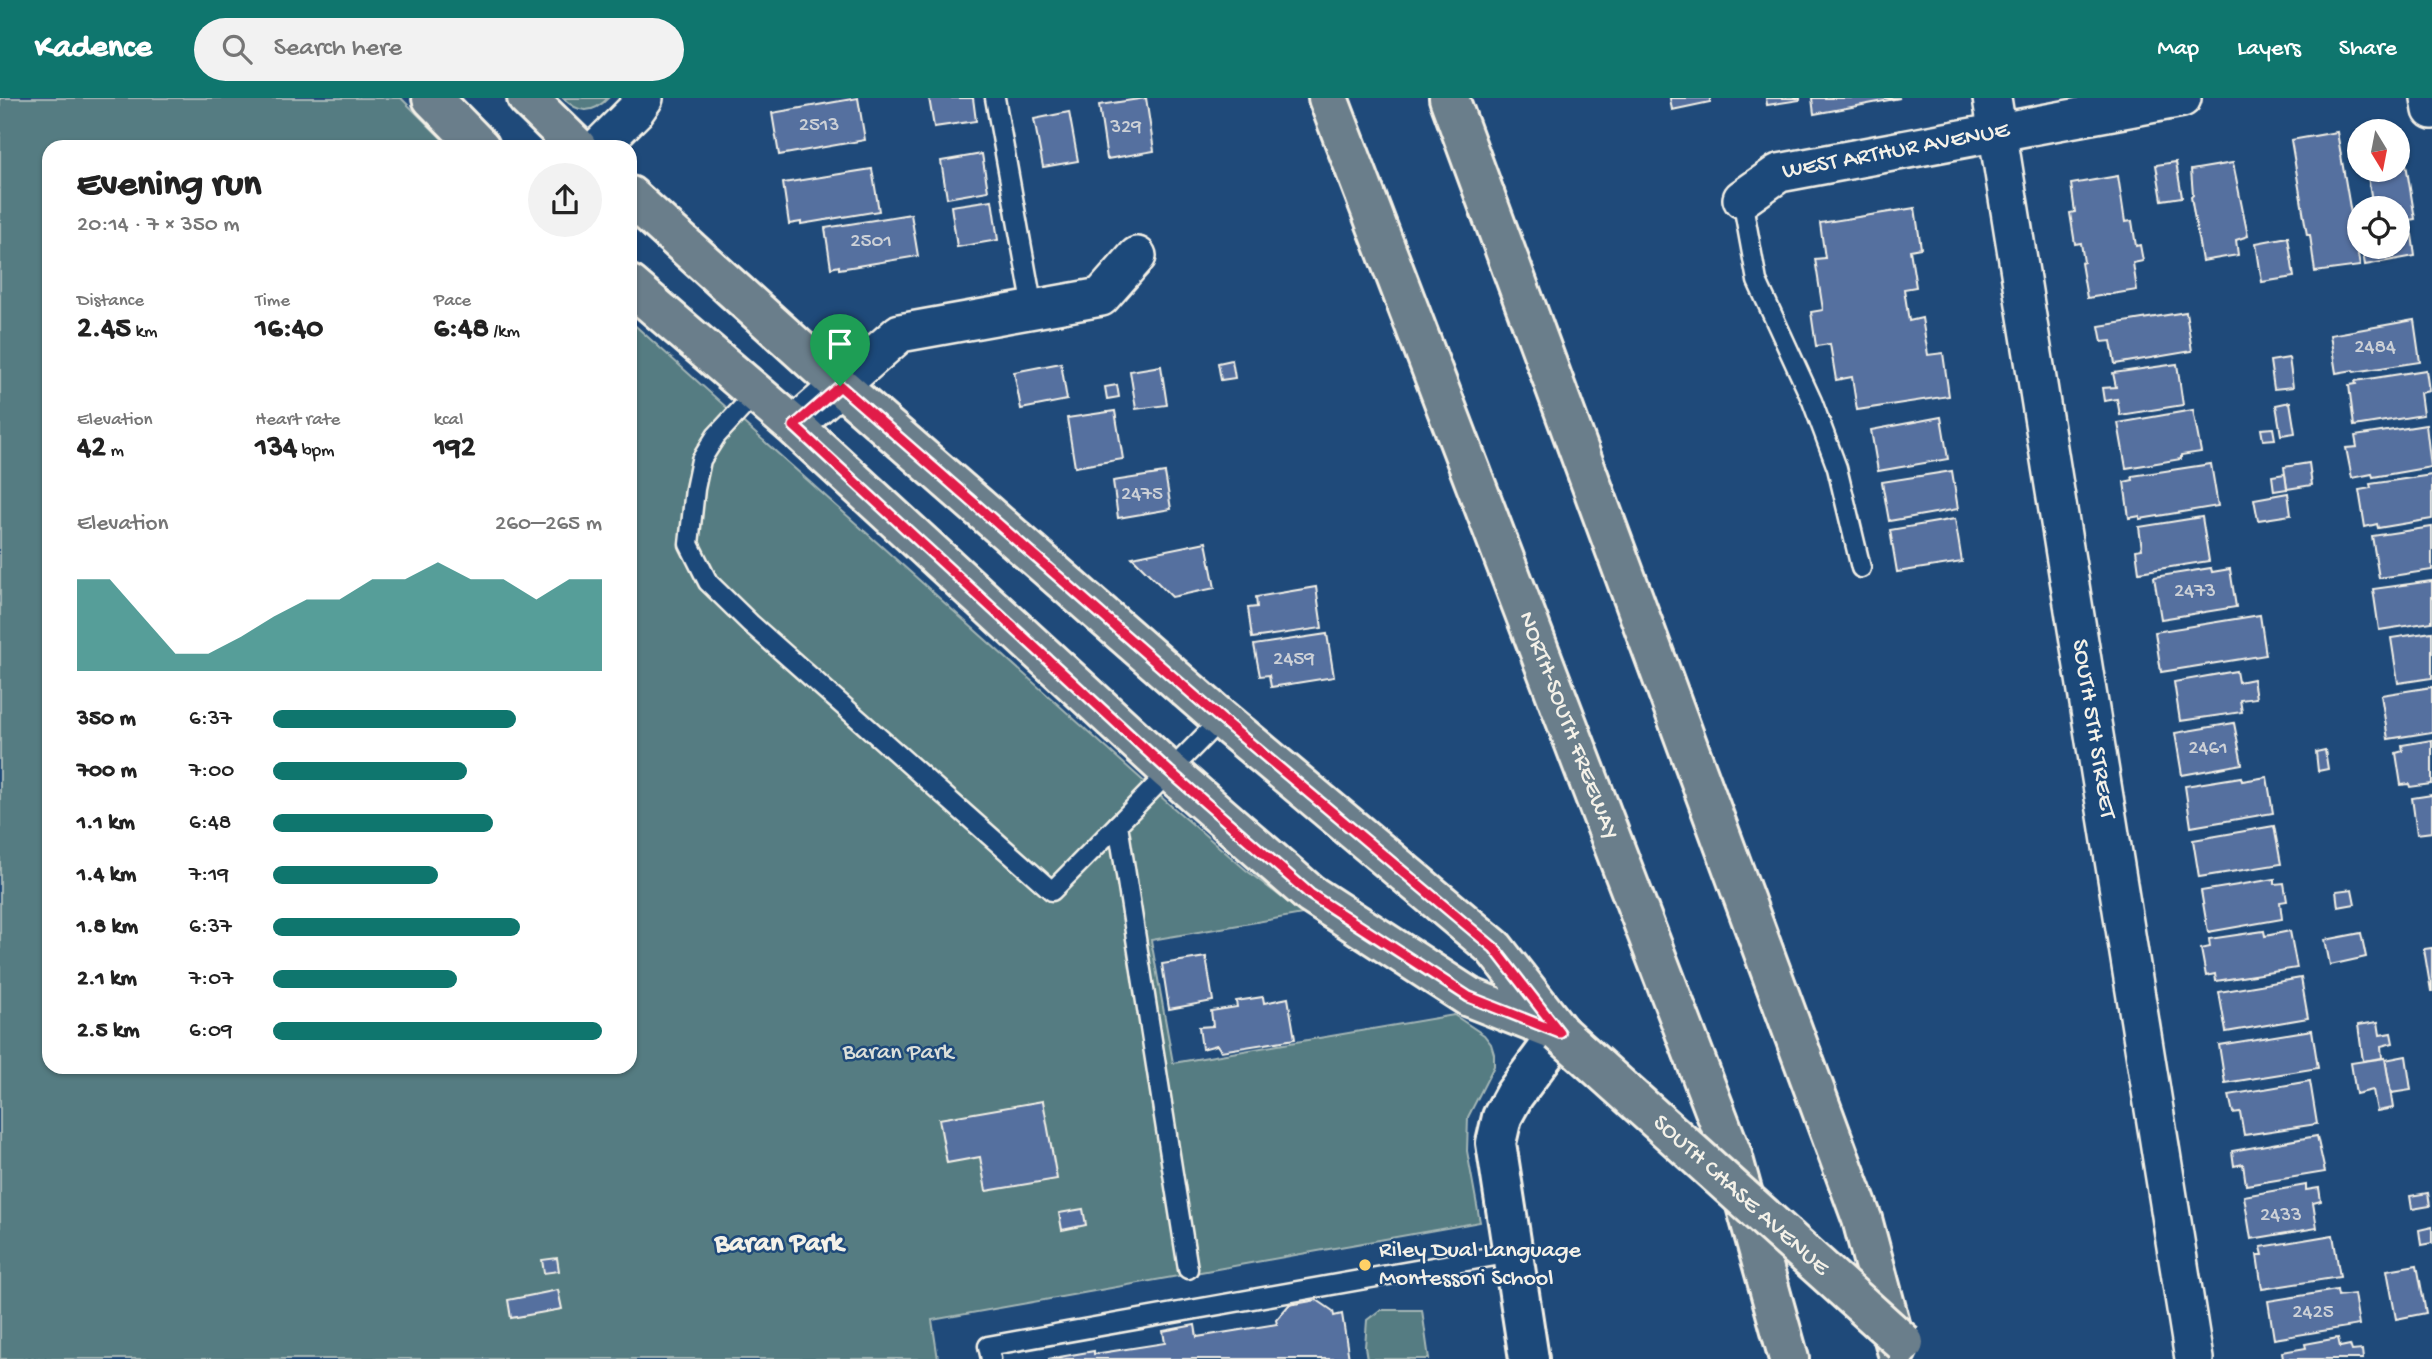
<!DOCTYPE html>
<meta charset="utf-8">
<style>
body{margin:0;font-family:"Gochi Hand",sans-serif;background:#f2f2f2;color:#222;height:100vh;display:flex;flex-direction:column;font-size:26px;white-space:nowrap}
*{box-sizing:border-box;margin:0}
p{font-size:23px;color:#767676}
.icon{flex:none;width:38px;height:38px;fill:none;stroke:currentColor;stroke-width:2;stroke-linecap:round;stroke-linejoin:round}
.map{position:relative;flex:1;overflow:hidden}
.panel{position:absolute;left:42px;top:42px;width:595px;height:934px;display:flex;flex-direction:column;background:#fff;border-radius:21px;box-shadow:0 2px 5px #0004}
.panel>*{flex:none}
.needle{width:46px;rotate:170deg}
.buttons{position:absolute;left:2347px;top:21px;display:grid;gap:14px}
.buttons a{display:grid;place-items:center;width:63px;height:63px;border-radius:50%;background:#fff;box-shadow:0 2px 5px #0004;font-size:35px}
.pin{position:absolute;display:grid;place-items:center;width:60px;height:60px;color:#fff;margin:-72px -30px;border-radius:50% 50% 50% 0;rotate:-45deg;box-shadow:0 0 7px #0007}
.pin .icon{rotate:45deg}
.round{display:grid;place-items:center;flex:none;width:74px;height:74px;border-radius:37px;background:#f2f2f2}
.overview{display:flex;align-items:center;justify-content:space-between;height:119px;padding:0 35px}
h1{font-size:38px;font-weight:800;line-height:52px}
.stats{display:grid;grid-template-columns:repeat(3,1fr);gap:10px;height:119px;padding:7px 35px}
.stats div{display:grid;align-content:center}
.stats b{font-size:30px;font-weight:800}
.stats small{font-size:19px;font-weight:400}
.stats p{font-size:19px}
.chart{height:196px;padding:14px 35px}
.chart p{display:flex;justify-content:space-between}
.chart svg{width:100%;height:126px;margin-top:7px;fill:#0f766e;opacity:.7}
ul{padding:0 35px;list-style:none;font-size:23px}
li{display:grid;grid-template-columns:112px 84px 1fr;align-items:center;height:52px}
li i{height:18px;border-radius:9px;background:#0f766e}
header{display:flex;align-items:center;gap:42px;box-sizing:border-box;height:98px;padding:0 35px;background:#0f766e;color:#fff}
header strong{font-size:33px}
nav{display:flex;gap:38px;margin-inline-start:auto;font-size:24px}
.search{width:490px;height:63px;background:#f2f2f2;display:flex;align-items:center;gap:18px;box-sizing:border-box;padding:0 24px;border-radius:38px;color:#767676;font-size:26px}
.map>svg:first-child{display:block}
</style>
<header>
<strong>Kadence</strong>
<div class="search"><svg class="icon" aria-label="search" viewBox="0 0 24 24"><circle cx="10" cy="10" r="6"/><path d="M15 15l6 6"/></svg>Search here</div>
<nav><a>Map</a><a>Layers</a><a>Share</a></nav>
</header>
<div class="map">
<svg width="2432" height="1261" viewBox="0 0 2432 1261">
<rect width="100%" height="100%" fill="#1f4a7a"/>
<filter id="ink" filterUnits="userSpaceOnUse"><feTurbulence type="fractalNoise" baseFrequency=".0143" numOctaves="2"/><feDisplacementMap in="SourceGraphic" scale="14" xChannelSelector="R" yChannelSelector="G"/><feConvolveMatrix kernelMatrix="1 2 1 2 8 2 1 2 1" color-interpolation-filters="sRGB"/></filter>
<g filter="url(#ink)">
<!-- green -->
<g fill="#547b82" stroke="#a4b6b5" stroke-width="2">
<polygon points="0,0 401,0 450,49 49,49 49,970 630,970 630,223 1169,706 1246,772 1303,816 1151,842 1173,965 1454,917 1484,937 1491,946 1494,956 1494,968 1468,1019 1467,1053 1480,1124 932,1222 938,1261 0,1261"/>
<path d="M563,0H608C592,17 578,15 563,0Z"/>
<polygon points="1380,1212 1422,1212 1429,1261 1367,1261 1365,1249 1367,1222"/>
</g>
<!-- building -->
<g fill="#546f9f" stroke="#f4f1e8" stroke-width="2">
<polygon points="858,0 865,42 779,57 772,15"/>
<polygon points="929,0 973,0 976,23 934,29"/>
<polygon points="1146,0 1154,53 1107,61 1099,7"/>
<polygon points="1670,0 1710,0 1710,4 1672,12"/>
<polygon points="1766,0 1800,0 1800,2 1767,7"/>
<polygon points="1812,0 1900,0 1814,16"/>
<polygon points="1069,14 1078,63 1043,69 1034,21"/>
<polygon points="2337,34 2360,168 2315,174 2310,137 2307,137 2291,42"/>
<polygon points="2401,35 2415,121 2398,124 2398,110 2373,110 2367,72 2398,72 2398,36"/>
<polygon points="982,56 988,93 947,100 941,63"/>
<polygon points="2176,64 2182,99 2162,102 2156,67"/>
<polygon points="2233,65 2248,138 2236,142 2238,157 2202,163 2191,99 2193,97 2191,72"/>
<polygon points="872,71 879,113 801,126 801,124 789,126 783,85"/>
<polygon points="2118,78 2125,124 2132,123 2136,148 2140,147 2143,163 2133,165 2137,192 2087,200 2081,165 2084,164 2081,145 2075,146 2070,115 2075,114 2071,86"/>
<polygon points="992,102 998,142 957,149 951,108"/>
<polygon points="1915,110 1921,150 1910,152 1916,189 1904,191 1909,223 1922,220 1928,257 1943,255 1949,298 1857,312 1852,279 1836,282 1830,246 1816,248 1811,214 1823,212 1815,161 1825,160 1820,125"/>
<polygon points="911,116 918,158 839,171 839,168 831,170 825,130"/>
<polygon points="2412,137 2415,158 2365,167 2362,149 2398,149 2398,139"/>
<polygon points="2288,139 2294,179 2262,184 2256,145"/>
<polygon points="2186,214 2192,253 2115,266 2111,243 2102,244 2099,228"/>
<polygon points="2414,222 2420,264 2354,274 2353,272 2336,275 2330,237"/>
<polygon points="2289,260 2293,289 2274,291 2270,263"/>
<polygon points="1232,262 1235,280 1221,282 1218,265"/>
<polygon points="1061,265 1067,302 1021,311 1014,274"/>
<polygon points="2177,266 2183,307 2120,317 2117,301 2104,303 2102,290 2116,289 2113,275"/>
<polygon points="1161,268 1167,307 1136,311 1130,273"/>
<polygon points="2426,272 2429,293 2420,295 2423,317 2354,328 2349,287 2356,286 2355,283"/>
<polygon points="1117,287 1119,299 1107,301 1105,289"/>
<polygon points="2290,304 2295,335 2281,337 2276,307"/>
<polygon points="2193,312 2201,354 2181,357 2181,361 2126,370 2118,325"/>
<polygon points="1115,313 1123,361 1075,369 1067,320"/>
<polygon points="1941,319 1948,361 1878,373 1871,332"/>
<polygon points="2426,327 2431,369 2373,379 2372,376 2352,380 2346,350 2357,349 2355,338"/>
<polygon points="2273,330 2275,341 2263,342 2261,331"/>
<polygon points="2309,365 2312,387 2287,391 2284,369"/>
<polygon points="2211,366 2218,408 2140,421 2140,418 2129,420 2124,384 2133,382 2132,378"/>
<polygon points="1952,373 1958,411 1889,423 1882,384"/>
<polygon points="1165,375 1171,411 1118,420 1113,383"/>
<polygon points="2285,376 2287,391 2274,393 2272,378"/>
<polygon points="2432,377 2432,421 2378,430 2377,426 2365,429 2359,392 2371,390 2370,386"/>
<polygon points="2288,395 2291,417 2258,422 2254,401"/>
<polygon points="2202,419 2209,463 2139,474 2136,452 2142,451 2139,429"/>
<polygon points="1955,421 1962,464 1897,474 1890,432"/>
<polygon points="2432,429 2432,472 2379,480 2372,438"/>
<polygon points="1206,444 1215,490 1172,499 1132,459"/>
<polygon points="2211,470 2212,474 2230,471 2236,509 2161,521 2154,479"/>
<polygon points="2432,483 2432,524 2379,532 2373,491"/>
<polygon points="1316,489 1322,530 1252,540 1248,510 1257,509 1256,499"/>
<polygon points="2260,517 2266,557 2161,574 2155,534"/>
<polygon points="2432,534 2432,580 2398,585 2391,540"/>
<polygon points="1327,536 1334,579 1271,589 1269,577 1260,578 1254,547"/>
<polygon points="2236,573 2238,584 2253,581 2256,600 2240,602 2242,614 2180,623 2174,584"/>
<polygon points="2432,589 2432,634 2388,641 2381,597"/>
<polygon points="2234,625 2242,666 2182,677 2175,635"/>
<polygon points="2432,642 2432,686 2410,689 2409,686 2401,687 2396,655 2403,653 2402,647"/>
<polygon points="2325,652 2328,671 2318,673 2316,654"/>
<polygon points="2241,679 2242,683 2267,679 2273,715 2191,729 2185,688"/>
<polygon points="2432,697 2432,734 2417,736 2412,700"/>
<polygon points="2274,728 2281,766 2199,779 2193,742"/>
<polygon points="2275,781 2275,786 2284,785 2287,803 2280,804 2282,821 2208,834 2201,793"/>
<polygon points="2352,791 2355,806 2338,809 2336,793"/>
<polygon points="2264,833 2265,838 2290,833 2297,870 2216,883 2215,876 2206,878 2201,851 2210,849 2209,841"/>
<polygon points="2361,835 2366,859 2330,867 2325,842"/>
<polygon points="2432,850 2432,893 2431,893 2424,851"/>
<polygon points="1206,859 1213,903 1169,911 1162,866"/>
<polygon points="2301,880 2308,920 2226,934 2219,894"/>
<polygon points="1263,899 1264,905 1288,900 1295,941 1221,953 1217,947 1202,951 1199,929 1213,928 1211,913 1237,909 1236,903"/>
<polygon points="2378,924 2380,937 2391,935 2393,945 2381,948 2382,960 2363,963 2358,927"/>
<polygon points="2312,932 2318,970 2225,985 2219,947"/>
<polygon points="2406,958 2411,992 2391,995 2385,962"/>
<polygon points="2385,960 2393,1010 2377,1013 2373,992 2356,996 2351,965"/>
<polygon points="2310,983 2317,1026 2244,1037 2240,1014 2233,1015 2229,997"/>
<polygon points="1043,1003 1057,1081 986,1093 980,1059 947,1065 939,1021"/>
<polygon points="2317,1038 2325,1074 2246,1087 2243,1066 2234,1068 2232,1053"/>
<polygon points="2306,1087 2306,1092 2319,1090 2321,1103 2313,1105 2317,1130 2251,1141 2244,1098"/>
<polygon points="2428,1095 2430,1108 2412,1111 2410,1098"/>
<polygon points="1083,1111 1086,1127 1062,1132 1059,1115"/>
<polygon points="2432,1129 2432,1145 2421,1147 2419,1132"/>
<polygon points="2333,1137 2340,1179 2262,1191 2257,1157 2263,1157 2261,1149"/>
<polygon points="557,1160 559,1173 544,1175 542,1162"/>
<polygon points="2417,1167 2426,1215 2396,1221 2387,1172"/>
<polygon points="558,1192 562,1211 511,1220 508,1202"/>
<polygon points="2337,1192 2338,1198 2354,1196 2359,1227 2274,1241 2268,1203"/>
<polygon points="1317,1202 1333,1213 1334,1218 1342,1216 1349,1261 1048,1261 1094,1253 1094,1256 1165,1245 1163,1233 1195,1227 1197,1239 1277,1226 1276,1222 1289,1207"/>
<polygon points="2338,1240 2340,1249 2350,1247 2352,1253 2362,1252 2363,1261 2283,1261 2282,1254 2306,1250 2305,1246"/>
</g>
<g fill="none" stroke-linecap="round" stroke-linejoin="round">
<defs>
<g id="lane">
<polyline points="995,0 1033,211"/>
<polyline points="1742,101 1757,183 1812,303 1837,370 1861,470"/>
<polyline points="756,295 716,338 701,362 695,391 689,446 708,484 750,525 1052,793 1118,726"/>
<polyline points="1188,1171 1118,726 1221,621"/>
<polyline points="991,1261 988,1248 1512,1155"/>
</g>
<g id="street">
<path id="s1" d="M1992,0L2194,1261"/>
<polyline points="2430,0 2432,12"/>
<polyline points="599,49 635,13 644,0"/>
<path id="s2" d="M1742,101L1779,75L2182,0"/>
<polyline points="794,328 900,235 1101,199 1137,158"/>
</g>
<polyline id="secondary" points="1529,1261 1496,1045 1502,1019 1514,997 1560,935"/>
<g id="primary">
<polyline points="432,0 480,49"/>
<polyline points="527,0 577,49"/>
<polyline points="630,98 840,288 1221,621 1494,850 1560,935"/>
<polyline points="630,187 794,328 1169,673 1310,796 1469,899 1558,934"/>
</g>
<g id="highway">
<path id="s3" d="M1328,0L1732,1057L1789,1261"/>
<polyline points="1449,0 1862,1121 1897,1252"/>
</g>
</defs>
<!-- lane casing -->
<use href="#lane" stroke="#f4f1e8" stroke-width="23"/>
<!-- street casing -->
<use href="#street" stroke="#f4f1e8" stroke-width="42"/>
<!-- secondary casing -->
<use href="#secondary" stroke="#f4f1e8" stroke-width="44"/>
<!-- primary casing -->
<use href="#primary" stroke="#f4f1e8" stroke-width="44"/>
<!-- highway casing -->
<use href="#highway" stroke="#f4f1e8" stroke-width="44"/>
<!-- lane -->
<use href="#lane" stroke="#1f4a7a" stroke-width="18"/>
<!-- street -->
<use href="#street" stroke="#1f4a7a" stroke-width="37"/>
<!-- secondary -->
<use href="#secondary" stroke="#1f4a7a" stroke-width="38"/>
<!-- primary -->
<use href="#primary" stroke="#6b7e8b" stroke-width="38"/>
<!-- highway -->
<use href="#highway" stroke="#6b7e8b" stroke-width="38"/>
<defs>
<g id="primary-bridge">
<path id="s4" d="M1560,935L1904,1245"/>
</g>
</defs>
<!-- primary-bridge casing -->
<use href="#primary-bridge" stroke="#f4f1e8" stroke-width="44" stroke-linecap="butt"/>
<!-- primary-bridge -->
<use href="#primary-bridge" stroke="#6b7e8b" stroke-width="38"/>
</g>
</g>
<g fill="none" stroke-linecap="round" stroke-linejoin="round" filter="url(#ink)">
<defs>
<polygon id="route" points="840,288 1221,621 1494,850 1560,935 1469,899 1310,796 1169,673 794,328"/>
</defs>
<!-- route casing -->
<use href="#route" stroke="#fff" stroke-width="14"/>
<!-- route -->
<use href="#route" stroke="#e11d48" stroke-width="9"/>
</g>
<!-- markers -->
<circle fill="#ffd166" stroke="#1f4a7a" stroke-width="2.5" cx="1365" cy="1167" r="7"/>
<g text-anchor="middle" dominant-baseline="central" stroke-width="5" stroke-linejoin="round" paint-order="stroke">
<!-- number labels -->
<g font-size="21" fill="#ccd0d6">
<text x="819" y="28">2513</text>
<text x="1126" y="30">329</text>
<text x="871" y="144">2501</text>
<text x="2375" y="250">2484</text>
<text x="1142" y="397">2475</text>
<text x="2195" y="494">2473</text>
<text x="1294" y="562">2459</text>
<text x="2208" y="651">2461</text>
<text x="2281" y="1118">2433</text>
<text x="2313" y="1215">2425</text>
</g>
<!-- street labels -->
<g font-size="24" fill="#f4f1e8" stroke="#1f4a7a">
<text stroke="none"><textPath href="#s2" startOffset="164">WEST ARTHUR AVENUE</textPath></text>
<text stroke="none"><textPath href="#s3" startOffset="672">NORTH-SOUTH FREEWAY</textPath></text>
<text stroke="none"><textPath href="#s1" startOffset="639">SOUTH 5TH STREET</textPath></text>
<text stroke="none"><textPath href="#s4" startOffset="243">SOUTH CHASE AVENUE</textPath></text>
</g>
<!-- park labels -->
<g font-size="24" fill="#dcdfd9" stroke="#1f4a7a">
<text x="898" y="955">Baran Park</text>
</g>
<!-- poi labels -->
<g font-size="24" fill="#f4f1e8" stroke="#1f4a7a" text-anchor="start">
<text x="1379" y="1153">Riley Dual Language<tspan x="1379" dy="28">Montessori School</tspan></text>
</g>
<!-- quarter labels -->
<g font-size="28" font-weight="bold" fill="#f4f1e8" stroke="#1f4a7a">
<text x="779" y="1146">Baran Park</text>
</g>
</g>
</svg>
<div class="buttons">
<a><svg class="needle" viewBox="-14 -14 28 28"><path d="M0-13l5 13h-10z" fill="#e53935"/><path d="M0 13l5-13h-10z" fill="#767676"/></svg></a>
<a><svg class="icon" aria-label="locate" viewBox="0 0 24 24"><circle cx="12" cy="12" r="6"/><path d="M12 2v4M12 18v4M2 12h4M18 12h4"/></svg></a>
</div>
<div class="pin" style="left:840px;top:288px;background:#1e9e55"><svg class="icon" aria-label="arrive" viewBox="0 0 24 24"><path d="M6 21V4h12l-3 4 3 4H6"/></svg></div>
<section class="panel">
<div class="overview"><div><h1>Evening run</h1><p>20:14 · 7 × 350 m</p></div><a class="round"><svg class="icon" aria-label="share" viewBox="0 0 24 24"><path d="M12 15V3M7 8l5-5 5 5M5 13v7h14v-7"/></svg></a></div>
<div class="stats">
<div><p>Distance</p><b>2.45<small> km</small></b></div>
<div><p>Time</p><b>16:40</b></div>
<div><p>Pace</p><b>6:48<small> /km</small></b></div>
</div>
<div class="stats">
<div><p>Elevation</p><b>42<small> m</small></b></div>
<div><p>Heart rate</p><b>134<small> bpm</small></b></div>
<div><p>kcal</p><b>192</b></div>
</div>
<div class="chart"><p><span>Elevation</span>260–265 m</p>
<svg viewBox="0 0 160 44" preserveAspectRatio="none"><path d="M0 44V12L10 12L20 25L30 38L40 38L50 32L60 25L70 19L80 19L90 12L100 12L110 6L120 12L130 12L140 19L150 12L160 12V44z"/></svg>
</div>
<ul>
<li><b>350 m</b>6:37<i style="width:74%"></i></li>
<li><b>700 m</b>7:00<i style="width:59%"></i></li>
<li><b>1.1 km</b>6:48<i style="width:67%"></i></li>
<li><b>1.4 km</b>7:19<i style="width:50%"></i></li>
<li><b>1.8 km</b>6:37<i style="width:75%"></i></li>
<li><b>2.1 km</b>7:07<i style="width:56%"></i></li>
<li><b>2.5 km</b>6:09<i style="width:100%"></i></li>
</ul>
</section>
</div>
